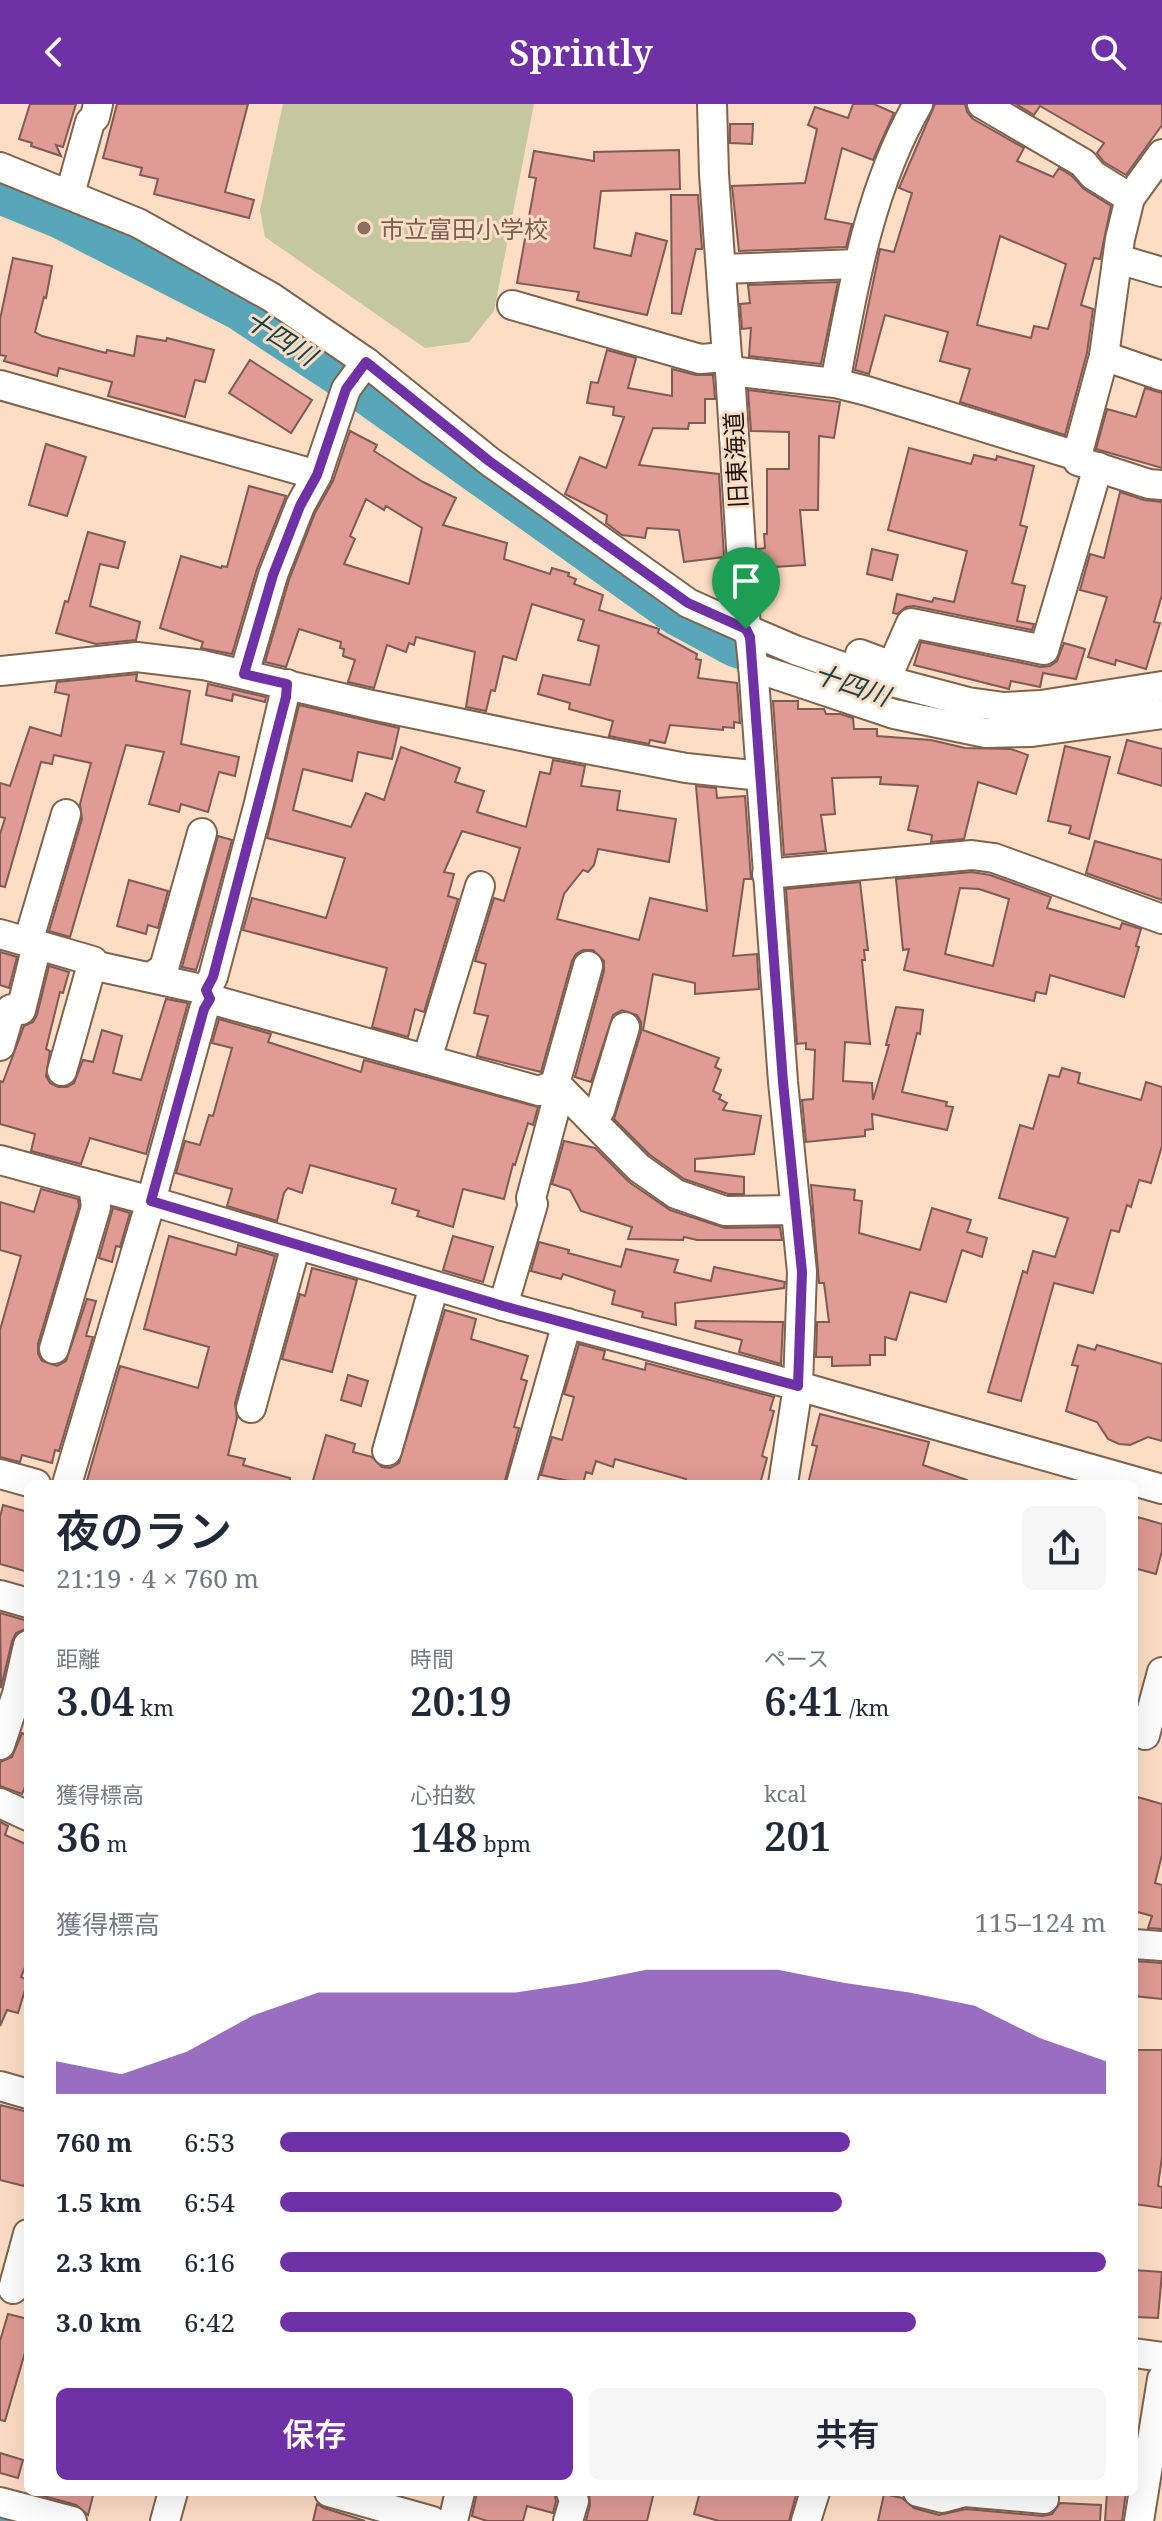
<!DOCTYPE html>
<html lang="ja">
<meta charset="utf-8">
<style>
body{margin:0;font-family:"Noto Serif","Noto Sans JP",serif;background:#f6f6f7;color:#1f2937;height:100vh;display:flex;flex-direction:column;font-size:30px;white-space:nowrap}
*{box-sizing:border-box;margin:0}
p{font-size:26px;color:#747a83}
.icon{flex:none;width:44px;height:44px;fill:none;stroke:currentColor;stroke-width:2;stroke-linecap:round;stroke-linejoin:round}
.map{position:relative;flex:1;overflow:hidden}
.drawer{position:absolute;left:24px;top:1376px;width:1114px;height:1016px;display:flex;flex-direction:column;background:#fff;border-radius:12px;box-shadow:0 8px 32px #0002}
.drawer>*{flex:none}
.pin{position:absolute;display:grid;place-items:center;width:68px;height:68px;color:#fff;margin:-82px -34px;border-radius:50% 50% 50% 0;rotate:-45deg;box-shadow:0 0 8px #0007}
.pin .icon{rotate:45deg}
.round{display:grid;place-items:center;flex:none;width:84px;height:84px;border-radius:12px;background:#f6f6f7}
.headline{display:flex;align-items:center;justify-content:space-between;height:136px;padding:0 32px}
h1{font-size:44px;font-weight:600;line-height:60px}
.figures{display:grid;grid-template-columns:repeat(3,1fr);gap:12px;height:136px;padding:8px 32px}
.figures div{display:grid;align-content:center}
.figures b{font-size:40px;font-weight:600}
.figures small{font-size:22px;font-weight:400}
.figures p{font-size:22px}
.chart{height:224px;padding:16px 32px}
.chart p{display:flex;justify-content:space-between}
.chart svg{width:100%;height:144px;margin-top:8px;fill:#6f31a6;opacity:.7}
.cta{display:flex;gap:16px;margin-top:auto;padding:16px 32px}
.cta a{flex:1;height:92px;border-radius:12px;background:#6f31a6;color:#fff;font-size:32px;font-weight:600;line-height:92px;text-align:center}
.cta a+a{background:#f6f6f7;color:#1f2937}
ul{padding:0 32px;list-style:none;font-size:26px}
li{display:grid;grid-template-columns:128px 96px 1fr;align-items:center;height:60px}
li i{height:20px;border-radius:10px;background:#6f31a6}
header{display:flex;justify-content:space-between;align-items:center;height:104px;padding:0 32px;background:#6f31a6;color:#fff;font-size:36px;font-weight:600}
.map>svg:first-child{display:block}
</style>
<header><svg class="icon" aria-label="back" viewBox="0 0 24 24"><path d="M15 5l-7 7 7 7"/></svg>Sprintly<svg class="icon" aria-label="search" viewBox="0 0 24 24"><circle cx="10" cy="10" r="6"/><path d="M15 15l6 6"/></svg></header>
<div class="map">
<svg width="1162" height="2417" viewBox="0 0 1162 2417">
<rect width="100%" height="100%" fill="#fdddc4"/>
<!-- green -->
<polygon fill="#c4c89f" points="283,0 534,0 494,207 469,238 425,244 265,133 260,106"/>
<g fill="none" stroke-linecap="round" stroke-linejoin="round">
<!-- stream -->
<polyline stroke="#57a7b9" stroke-width="7" points="0,2416 5,2417"/>
<!-- river -->
<polyline stroke="#57a7b9" stroke-width="44" points="0,88 59,112 239,204 362,285 678,510 735,541 926,606 955,611"/>
</g>
<!-- building -->
<g fill="#df9b94" stroke="#7f5a57" stroke-width="2" fill-rule="evenodd">
<polygon points="30,0 76,0 63,43 56,41 61,52 31,42 32,39 19,35"/>
<polygon points="117,0 248,0 225,88 254,96 249,114 154,90 158,75 140,71 142,64 103,54"/>
<polygon points="853,0 874,0 894,9 873,56 842,44 825,115 852,120 846,143 739,147 732,82 805,79 817,25 808,21 815,3 848,14"/>
<path d="M935,0H965L967,8L973,15L1024,44L1017,57L1053,73L1059,64L1072,72L1084,85L1111,102L1100,155L1094,154L1081,201L1093,205L1087,249L1065,331L960,298L970,265L940,257L948,228L885,211L869,270L855,266L880,145L894,148L912,89L899,84ZM1000,132L1066,160L1048,225L1034,222L1031,234L977,221Z"/>
<polygon points="1016,0 1162,0 1162,21 1126,71 1104,58 1097,49 1104,39 1040,2 1034,11"/>
<polygon points="730,20 753,20 752,40 730,39"/>
<polygon points="679,46 680,85 601,87 594,144 631,152 636,129 667,137 647,211 577,196 579,188 517,179 536,74 529,73 534,47 594,57 594,48"/>
<polygon points="671,91 698,91 702,145 696,145 681,210 672,209"/>
<polygon points="13,154 52,162 46,194 44,193 35,228 42,232 106,249 107,246 134,252 137,232 166,237 167,234 214,246 205,278 195,276 185,313 108,292 112,278 59,264 57,272 4,257 6,252 0,251 0,215"/>
<polygon points="838,178 821,260 749,252 751,224 742,225 740,200 750,199 748,181"/>
<polygon points="607,246 636,254 628,284 672,292 672,265 696,271 713,271 715,295 705,295 705,319 689,319 688,325 653,324 639,361 719,370 724,453 684,458 679,426 647,424 645,434 622,431 606,419 607,411 565,390 580,353 606,364 624,313 613,311 614,303 587,299 591,278 598,279"/>
<polygon points="250,256 312,296 291,329 229,289"/>
<polygon points="1145,284 1162,289 1162,364 1096,345 1107,305 1136,313"/>
<polygon points="748,286 840,298 834,334 819,332 818,406 800,406 805,461 759,464 758,445 765,444 764,430 767,430 767,365 789,365 789,328 751,327"/>
<path d="M350,327L377,341L374,347L423,378L456,394L443,421L507,439L504,455L550,470L552,464L569,469L568,472L576,475L574,480L603,491L599,506L659,525L658,529L697,550L696,555L701,556L698,574L737,579L740,619L734,618V624L723,623V626L670,621L665,639L650,636L649,640L609,632L613,617L569,605L570,599L538,590L543,571L590,581L599,542L578,536L584,516L532,500L516,556L503,552L495,587L491,586L486,607L466,603L475,548L416,533L414,541L409,539L406,548L387,541L374,584L348,578L355,556L343,552L344,545L340,544L341,538L299,525L286,563L265,558L289,476L315,409L333,377ZM366,395L384,406L386,402L422,424L409,480L344,460L355,435L350,432Z"/>
<polygon points="46,340 86,353 67,412 29,401"/>
<polygon points="909,344 971,360 974,351 996,356 997,352 1034,362 1020,421 1027,423 1012,479 1025,482 1017,517 1034,520 1032,526 914,502 906,503 897,510 893,509 897,490 932,498 934,494 954,498 967,447 888,426"/>
<polygon points="249,382 286,392 257,465 232,550 201,544 203,538 160,524 181,452 221,464 222,462 227,463"/>
<polygon points="1120,388 1144,396 1162,398 1162,491 1154,518 1160,519 1146,565 1116,556 1115,561 1088,553 1107,493 1080,486 1090,450 1104,454"/>
<polygon points="88,428 125,438 118,464 100,460 90,502 140,518 136,536 96,540 56,529 65,497 68,498"/>
<polygon points="872,445 898,451 892,476 867,470"/>
<polygon points="921,538 1041,563 1050,562 1057,557 1064,539 1085,545 1076,575 1043,569 1040,583 1011,577 1009,585 914,561"/>
<polygon points="137,570 136,577 190,587 181,640 239,653 235,672 219,668 208,708 181,700 179,708 149,700 164,648 126,641 70,833 49,827 82,715 80,700 91,659 54,651 52,660 41,658 5,783 0,782 0,730 5,714 0,713 0,679 10,682 30,623 61,632 69,591 55,588 57,578"/>
<polygon points="208,580 266,593 265,598 233,590 232,597 206,591"/>
<polygon points="773,597 798,597 798,605 824,605 826,610 840,610 853,614 854,625 877,625 877,632 931,636 965,644 1011,645 1028,651 1016,690 978,678 964,735 931,738 932,731 908,726 918,682 880,680 881,673 832,674 835,710 821,711 826,747 784,751"/>
<polygon points="299,601 399,624 392,655 358,648 352,677 303,665 293,706 351,723 366,689 384,696 401,643 460,664 455,678 484,687 477,708 526,723 540,668 550,670 553,656 585,662 581,682 620,687 617,706 676,715 669,758 598,745 594,761 588,768 583,766 564,790 557,815 639,836 650,794 707,807 696,682 716,684 717,694 745,692 751,775 744,775 733,852 757,850 759,885 695,890 695,879 653,870 643,926 719,954 715,963 721,966 713,987 721,991 719,995 727,999 723,1006 761,1012 754,1050 695,1055 695,1067 744,1073 744,1090 728,1090 684,1075 650,1051 614,1015 641,928 641,918 637,911 622,906 613,911 591,978 575,973 604,867 604,857 593,846 583,846 576,850 572,857 541,968 477,952 488,912 474,909 486,860 475,857 494,794 504,797 520,744 462,727 444,768 454,770 448,792 458,795 424,908 415,905 408,933 372,923 387,864 243,826 252,794 326,814 345,754 267,734"/>
<polygon points="1127,636 1162,645 1162,682 1118,669"/>
<polygon points="1065,642 1110,653 1089,735 1069,729 1071,722 1048,717"/>
<polygon points="218,732 232,736 200,854 196,866 182,863"/>
<polygon points="1095,737 1162,756 1162,796 1086,769"/>
<path d="M972,768L990,771L1051,793L1047,804L1120,825L1122,819L1141,825L1136,842L1139,843L1124,893L1050,871L1046,890L1036,888L1034,897L904,866L909,845L903,846L896,775ZM960,784L979,785L1009,795L993,862L945,850Z"/>
<polygon points="129,776 168,787 158,824 148,821 146,830 117,822"/>
<polygon points="860,778 868,846 864,846 865,856 862,856 870,940 845,938 843,977 872,979 873,996 889,941 886,941 896,903 923,906 920,930 917,929 902,988 947,998 946,1002 953,1003 947,1026 872,1010 873,1025 865,1026 865,1032 806,1038 802,996 813,995 815,946 806,945 806,939 797,940 786,785"/>
<polygon points="0,848 17,853 9,884 0,881"/>
<polygon points="49,862 69,868 63,889 60,888 46,945 50,947 46,972 50,979 58,983 67,983 74,979 83,956 93,958 102,926 122,932 113,969 141,976 166,895 188,899 146,1050 90,1034 81,1060 31,1047 35,1030 0,1020 0,977 3,978 24,922 33,918 37,911"/>
<polygon points="219,915 271,930 268,938 361,968 364,956 538,1003 533,1021 528,1019 515,1061 513,1060 504,1095 463,1085 453,1123 417,1112 419,1107 392,1099 396,1085 310,1061 302,1089 288,1084 284,1089 277,1117 227,1102 232,1085 176,1069 185,1037 200,1041 209,1011 213,1012 232,944 212,939"/>
<polygon points="1062,964 1080,969 1078,979 1141,996 1146,978 1162,983 1162,1042 1151,1079 1139,1076 1131,1103 1127,1101 1119,1128 1111,1126 1093,1189 1054,1179 1021,1297 988,1288 1023,1167 1027,1169 1033,1147 1055,1153 1068,1114 999,1094 1020,1021 1033,1025 1049,971 1059,973"/>
<polygon points="564,1037 595,1044 629,1078 670,1106 725,1124 780,1123 782,1136 697,1136 684,1133 683,1136 628,1135 632,1123 581,1107 570,1086 552,1080"/>
<polygon points="811,1081 855,1086 854,1096 862,1097 859,1129 920,1146 932,1104 971,1116 967,1128 987,1134 982,1153 962,1146 946,1198 910,1188 896,1236 885,1233 885,1251 870,1251 870,1261 832,1262 832,1253 816,1253 817,1218 829,1218 824,1179 819,1179"/>
<polygon points="41,1085 78,1095 79,1102 38,1240 38,1250 42,1257 57,1262 66,1257 87,1195 96,1197 86,1232 93,1233 59,1347 55,1346 52,1359 22,1351 20,1358 0,1353 0,1226 21,1152 0,1146 0,1098 34,1108"/>
<polygon points="113,1104 130,1109 120,1143 116,1142 112,1158 99,1154"/>
<polygon points="169,1132 236,1151 238,1141 275,1152 235,1299 237,1314 228,1351 245,1355 243,1361 290,1374 290,1380 86,1380 120,1262 198,1284 209,1243 144,1225"/>
<polygon points="453,1132 493,1143 483,1178 443,1166"/>
<polygon points="539,1138 569,1146 568,1149 621,1163 626,1145 678,1156 674,1168 711,1177 714,1163 785,1178 784,1184 675,1199 676,1221 642,1213 643,1208 612,1200 615,1187 563,1170 561,1175 531,1167"/>
<polygon points="312,1164 357,1176 332,1268 282,1255 300,1190 305,1192"/>
<polygon points="445,1206 476,1215 471,1235 528,1252 521,1275 527,1277 514,1323 519,1324 504,1380 312,1380 326,1331 355,1340 353,1348 372,1353 382,1363 390,1364 399,1359"/>
<polygon points="696,1217 783,1218 781,1260 739,1248 742,1236 695,1224"/>
<polygon points="579,1240 605,1247 603,1255 645,1266 646,1259 774,1293 770,1306 774,1307 762,1352 767,1354 760,1380 685,1380 686,1375 615,1355 613,1363 596,1357 592,1370 586,1368 583,1380 541,1371 552,1333 562,1336 574,1293 564,1290"/>
<polygon points="1078,1241 1095,1246 1097,1241 1162,1260 1162,1337 1148,1333 1130,1341 1119,1340 1108,1335 1097,1318 1066,1307 1078,1262 1072,1261"/>
<polygon points="348,1271 368,1277 361,1302 341,1296"/>
<polygon points="820,1310 929,1338 923,1361 967,1376 967,1380 808,1380 817,1342 812,1341"/>
<polygon points="3,1401 28,1408 28,1468 0,1460 0,1413"/>
<polygon points="1134,1412 1162,1420 1162,1447 1156,1470 1134,1464"/>
<polygon points="0,1509 28,1517 28,1524 16,1529 12,1537 1,1584"/>
<polygon points="22,1629 28,1632 28,1676 22,1690 0,1682 0,1658 12,1653"/>
<polygon points="1134,1692 1162,1700 1162,1751 1155,1779 1162,1781 1162,1825 1148,1824 1152,1812 1134,1807"/>
<polygon points="0,1718 8,1722 5,1731 28,1741 28,1856 21,1873 28,1876 18,1909 7,1906 0,1922"/>
<polygon points="1134,1857 1162,1859 1162,1895 1134,1892"/>
<polygon points="1134,1946 1162,1946 1162,2053 1158,2082 1162,2083 1162,2104 1134,2100"/>
<polygon points="0,2001 28,2008 28,2070 24,2082 0,2076"/>
<polygon points="1134,2166 1162,2168 1158,2214 1134,2213"/>
<polygon points="8,2210 28,2215 28,2238 5,2317 0,2316 0,2237"/>
<polygon points="0,2349 23,2356 18,2374 0,2369"/>
<polygon points="29,2388 94,2388 88,2411 76,2401"/>
<polygon points="477,2388 554,2388 556,2397 553,2409 527,2402 523,2417 487,2417 472,2412"/>
<polygon points="589,2388 654,2388 647,2417 586,2417 590,2401"/>
<polygon points="700,2388 785,2388 796,2391 789,2417 719,2417 694,2410"/>
<polygon points="1107,2388 1126,2388 1122,2417 1105,2417"/>
<polygon points="884,2390 902,2394 914,2404 939,2411 966,2405 1043,2412 1052,2410 1060,2399 1101,2401 1100,2417 878,2417"/>
<polygon points="317,2400 324,2404 365,2417 313,2417"/>
</g>
<g fill="none" stroke-linecap="round" stroke-linejoin="round">
<defs>
<g id="minor">
<polyline points="712,0 714,70 727,253 730,267 746,525 750,533 753,560 783,978 802,1168 798,1282 783,1380"/>
<polyline points="982,0 1083,59 1093,71 1130,94"/>
<polyline points="0,63 138,119 271,193 366,258 489,357 688,499 746,525 795,546 866,571 968,598 1004,603 1041,601 1162,582"/>
<polyline points="70,90 90,18 95,13 98,0"/>
<polyline points="1118,155 1162,168"/>
<polyline points="721,165 858,160"/>
<polyline points="512,201 700,255 727,253"/>
<polyline points="1104,252 1162,272"/>
<polyline points="730,267 835,279 867,287 1077,352 1078,357 1149,380 1162,381"/>
<path d="M835,279C853,184 869,85 918,0"/>
<polyline points="0,281 317,371"/>
<polyline points="1077,352 1104,252 1120,135 1130,94 1162,50"/>
<polyline points="860,550 892,562 911,519 1044,546 1098,363"/>
<polyline points="753,563 894,610 986,629 1032,628 1162,610"/>
<polyline points="0,567 137,553 203,561 372,601 550,638 686,664 761,672"/>
<polyline points="244,570 273,471 300,402 317,371 346,285 366,258"/>
<polyline points="767,770 972,751 994,754 1162,815"/>
<polyline points="0,830 93,857 62,967"/>
<polyline points="28,838 66,710"/>
<polyline points="92,861 206,886"/>
<polyline points="151,873 164,864 202,729"/>
<polyline points="210,895 539,987 556,980 639,1064 676,1090 725,1107 796,1106"/>
<polyline points="0,942 11,905 21,906 37,841"/>
<polyline points="427,955 480,782"/>
<polyline points="592,1016 600,1006 625,923"/>
<polyline points="0,1056 151,1097 503,1202 798,1282 1162,1385"/>
<polyline points="503,1202 533,1100 531,1094 556,1001 557,973 588,862"/>
<polyline points="54,1245 96,1103 93,1081"/>
<polyline points="251,1304 296,1141"/>
<polyline points="387,1347 434,1182"/>
<polyline points="0,1370 36,1380"/>
<polyline points="67,1380 151,1097 204,905 210,895 206,886 213,873 259,699 287,580"/>
<polyline points="521,1380 567,1219"/>
<polyline points="0,1491 28,1499"/>
<polyline points="1145,1631 1162,1568"/>
<polyline points="0,1641 17,1590 28,1541"/>
<polyline points="0,1699 28,1712"/>
<polyline points="1134,1840 1162,1842"/>
<polyline points="0,1982 28,1990"/>
<polyline points="13,2185 28,2130"/>
<polyline points="1134,2249 1162,2253"/>
<polyline points="329,2388 432,2417"/>
<polyline points="918,2388 942,2394 965,2388 1044,2395"/>
<polyline points="0,2398 72,2417"/>
<polyline points="165,2417 173,2388"/>
<polyline points="453,2417 460,2388"/>
<polyline points="568,2417 574,2397 571,2388"/>
<polyline points="806,2417 815,2388"/>
<polyline points="1139,2417 1162,2275"/>
</g>
</defs>
<!-- minor casing -->
<use href="#minor" stroke="#7f634d" stroke-width="32"/>
<!-- minor -->
<use href="#minor" stroke="#fff" stroke-width="28"/>
</g>
<g fill="none" stroke-linecap="round" stroke-linejoin="round">
<defs>
<polygon id="route" points="366,258 489,357 688,499 746,525 750,533 783,978 802,1168 798,1282 503,1202 151,1097 204,905 210,895 206,886 213,873 286,593 287,580 244,570 273,471 300,402 317,371 346,285"/>
</defs>
<!-- route casing -->
<use href="#route" stroke="#fff" stroke-width="16"/>
<!-- route -->
<use href="#route" stroke="#6f31a6" stroke-width="10"/>
</g>
<!-- markers -->
<circle fill="#8d6e63" stroke="#fdddc4" stroke-width="3" cx="364" cy="124" r="8"/>
<g text-anchor="middle" dominant-baseline="central" stroke-width="6" stroke-linejoin="round" paint-order="stroke">
<!-- education labels -->
<g font-size="24" fill="#785e54" stroke="#fdddc4" text-anchor="start">
<text x="380" y="124">市立富田小学校</text>
</g>
<!-- street labels -->
<g font-size="24" fill="#1e130a" stroke="#fdddc4">
<text transform="translate(735 356) rotate(-93)">旧東海道</text>
</g>
<!-- water labels -->
<g font-size="26" font-style="italic" fill="#193f48" stroke="#fdddc4">
<text transform="translate(281 233) rotate(33)">十四川</text>
<text transform="translate(852 580) rotate(19)">十四川</text>
</g>
</g>
</svg>
<div class="pin" style="left:746px;top:525px;background:#1e9e55"><svg class="icon" aria-label="arrive" viewBox="0 0 24 24"><path d="M6 21V4h12l-3 4 3 4H6"/></svg></div>
<section class="drawer">
<div class="headline"><div><h1>夜のラン</h1><p>21:19 · 4 × 760 m</p></div><a class="round"><svg class="icon" aria-label="share" viewBox="0 0 24 24"><path d="M12 15V3M7 8l5-5 5 5M5 13v7h14v-7"/></svg></a></div>
<div class="figures">
<div><p>距離</p><b>3.04<small> km</small></b></div>
<div><p>時間</p><b>20:19</b></div>
<div><p>ペース</p><b>6:41<small> /km</small></b></div>
</div>
<div class="figures">
<div><p>獲得標高</p><b>36<small> m</small></b></div>
<div><p>心拍数</p><b>148<small> bpm</small></b></div>
<div><p>kcal</p><b>201</b></div>
</div>
<div class="chart"><p><span>獲得標高</span>115–124 m</p>
<svg viewBox="0 0 160 44" preserveAspectRatio="none"><path d="M0 44V34L10 38L20 31L30 20L40 13L50 13L60 13L70 13L80 10L90 6L100 6L110 6L120 10L130 13L140 17L150 27L160 34V44z"/></svg>
</div>
<ul>
<li><b>760 m</b>6:53<i style="width:69%"></i></li>
<li><b>1.5 km</b>6:54<i style="width:68%"></i></li>
<li><b>2.3 km</b>6:16<i style="width:100%"></i></li>
<li><b>3.0 km</b>6:42<i style="width:77%"></i></li>
</ul>
<div class="cta"><a>保存</a><a>共有</a></div>
</section>
</div>
